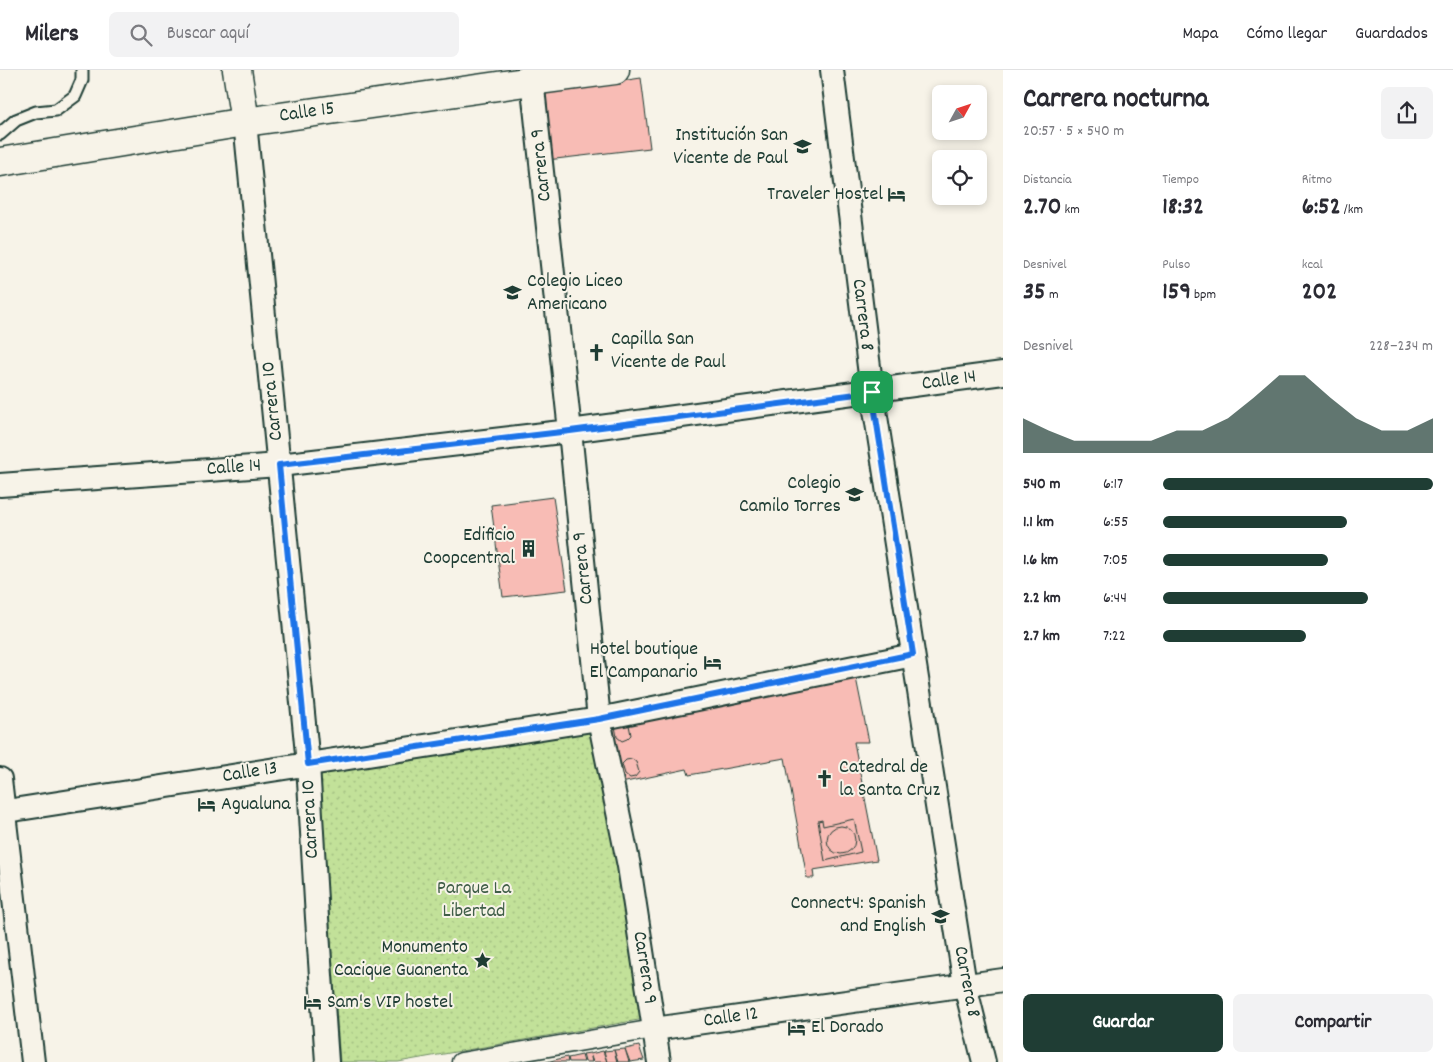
<!DOCTYPE html>
<html lang="es">
<meta charset="utf-8">
<style>
body{margin:0;font-family:Dekko,sans-serif;background:#f2f2f3;color:#2b2b33;height:100vh;display:flex;flex-direction:column;font-size:19px;white-space:nowrap}
*{box-sizing:border-box;margin:0}
p{font-size:16px;color:#7c7c81}
.icon{flex:none;width:28px;height:28px;fill:none;stroke:currentColor;stroke-width:2;stroke-linecap:round;stroke-linejoin:round}
.map{position:relative;flex:1;overflow:hidden}
.sheet{display:flex;flex-direction:column;background:#fff;width:450px}
.sheet>*{flex:none}
.needle{width:32px;rotate:50deg}
.buttons{position:absolute;left:932px;top:15px;display:grid;gap:10px}
.buttons a{display:grid;place-items:center;width:55px;height:55px;border-radius:8px;background:#fff;box-shadow:0 2px 8px #0003;font-size:25px}
.pin{position:absolute;display:grid;place-items:center;width:42px;height:42px;color:#fff;margin:-21px;border-radius:10px;box-shadow:0 2px 8px #0006}
.round{display:grid;place-items:center;flex:none;width:52px;height:52px;border-radius:8px;background:#f2f2f3}
.headline{display:flex;align-items:center;justify-content:space-between;height:85px;padding:0 20px}
h1{font-size:28px;font-weight:700;line-height:38px}
.stats{display:grid;grid-template-columns:repeat(3,1fr);gap:8px;height:85px;padding:5px 20px}
.stats div{display:grid;align-content:center}
.stats b{font-size:25px;font-weight:700}
.stats small{font-size:14px;font-weight:400}
.stats p{font-size:14px}
.chart{height:140px;padding:10px 20px}
.chart p{display:flex;justify-content:space-between}
.chart svg{width:100%;height:90px;margin-top:5px;fill:#1f3d34;opacity:.7}
.primary-button{display:flex;gap:10px;margin-top:auto;padding:10px 20px}
.primary-button a{flex:1;height:58px;border-radius:8px;background:#1f3d34;color:#fff;font-size:20px;font-weight:700;line-height:58px;text-align:center}
.primary-button a+a{background:#f2f2f3;color:#2b2b33}
ul{padding:0 20px;list-style:none;font-size:16px}
li{display:grid;grid-template-columns:80px 60px 1fr;align-items:center;height:38px}
li i{height:12px;border-radius:6px;background:#1f3d34}
header{display:flex;align-items:center;gap:30px;box-sizing:border-box;height:70px;padding:0 25px;background:#fff;border-bottom:1px solid #e1e1e2}
header strong{font-size:24px}
nav{display:flex;gap:28px;margin-inline-start:auto;font-size:18px}
.search{width:350px;height:45px;background:#f2f2f3;display:flex;align-items:center;gap:12px;box-sizing:border-box;padding:0 18px;border-radius:8px;color:#7c7c81;font-size:19px}
main{display:flex;flex:1;min-height:0}
.map>svg:first-child{display:block}
</style>
<header>
<strong>Milers</strong>
<div class="search"><svg class="icon" aria-label="search" viewBox="0 0 24 24"><circle cx="10" cy="10" r="6"/><path d="M15 15l6 6"/></svg>Buscar aquí</div>
<nav><a>Mapa</a><a>Cómo llegar</a><a>Guardados</a></nav>
</header>
<main>
<div class="map">
<svg width="1003" height="992" viewBox="0 0 1003 992">
<defs>
<pattern id="park-dots" width="8" height="8" patternUnits="userSpaceOnUse" patternTransform="scale(1.25)"><rect width="8" height="8" fill="#c2e199"/><path d="M2 2h.1M6 6h.1" fill="none" stroke="#a6c284" stroke-width="1.8" stroke-linecap="round"/></pattern>
</defs>
<rect width="100%" height="100%" fill="#f7f3e8"/>
<filter id="ink" filterUnits="userSpaceOnUse"><feTurbulence type="fractalNoise" baseFrequency=".02" numOctaves="2"/><feDisplacementMap in="SourceGraphic" scale="10" xChannelSelector="R" yChannelSelector="G"/><feConvolveMatrix kernelMatrix="1 2 1 2 8 2 1 2 1" color-interpolation-filters="sRGB"/></filter>
<g filter="url(#ink)">
<!-- park -->
<polygon fill="url(#park-dots)" stroke="#708f66" points="592,655 644,949 398,992 340,992 318,694"/>
<!-- building -->
<g fill="#f8bcb5" stroke="#1f3d34">
<polygon points="641,8 650,78 547,90 540,23"/>
<polygon points="553,427 567,520 503,527 491,435"/>
<polygon points="855,603 869,672 854,672 877,790 813,800 814,808 807,808 785,688 689,705 687,699 621,713 611,652"/>
<polygon points="624,652 629,655 631,665 627,669 622,671 617,667 615,656"/>
<polygon points="632,689 636,692 639,702 635,707 630,708 625,704 622,694 626,690"/>
<polygon points="854,749 861,782 825,791 818,751 822,750 823,756"/>
<circle cx="841" cy="770" r="14"/>
<polygon points="639,976 644,990 630,992 625,979"/>
<polygon points="625,979 629,992 618,992 614,980"/>
<polygon points="614,980 617,992 607,992 604,981"/>
<polygon points="603,981 607,992 593,992 590,984"/>
<polygon points="590,983 592,992 585,992 583,984"/>
<polygon points="582,985 584,992 569,992 568,988"/>
<polygon points="567,987 568,992 546,992"/>
</g>
<g fill="none" stroke-linecap="round" stroke-linejoin="round">
<defs>
<polyline id="service" points="0,64 16,50 36,42 56,40 75,26 82,10 82,0"/>
<polyline id="pedestrian" points="461,992 654,959"/>
<g id="minor">
<polyline points="531,0 570,361 599,649 629,796 659,992"/>
<polyline points="832,0 872,321 965,915 984,992"/>
<polyline points="245,52 308,694 317,848 327,992"/>
<polyline points="0,415 279,395 570,361 1003,303"/>
<polyline points="0,709 33,992"/>
<polyline points="0,742 599,649 913,585"/>
<polyline points="654,959 1003,910"/>
</g>
<polyline id="tertiary" points="245,52 532,11 615,0"/>
<polyline id="secondary" points="0,92 245,52 237,0"/>
</defs>
<!-- service casing -->
<use href="#service" stroke="#1f3d34" stroke-width="15"/>
<!-- pedestrian casing -->
<use href="#pedestrian" stroke="#1f3d34" stroke-width="21"/>
<!-- minor casing -->
<use href="#minor" stroke="#1f3d34" stroke-width="26"/>
<!-- tertiary casing -->
<use href="#tertiary" stroke="#1f3d34" stroke-width="31"/>
<!-- secondary casing -->
<use href="#secondary" stroke="#1f3d34" stroke-width="31"/>
<!-- service -->
<use href="#service" stroke="#f7f3e8" stroke-width="11"/>
<!-- pedestrian -->
<use href="#pedestrian" stroke="#f7f3e8" stroke-width="18"/>
<!-- minor -->
<use href="#minor" stroke="#f7f3e8" stroke-width="22"/>
<!-- tertiary -->
<use href="#tertiary" stroke="#f7f3e8" stroke-width="28"/>
<!-- secondary -->
<use href="#secondary" stroke="#f7f3e8" stroke-width="28"/>
</g>
</g>
<g fill="none" stroke-linecap="round" stroke-linejoin="round" filter="url(#ink)">
<defs>
<polygon id="route" points="872,322 913,584 599,649 308,694 279,395 570,361"/>
</defs>
<!-- route casing -->
<use href="#route" stroke="#fff" stroke-width="10"/>
<!-- route -->
<use href="#route" stroke="#1a73e8" stroke-width="6"/>
</g>
<!-- icons -->
<defs>
<symbol id="school-bare" viewBox="-9 -9 18 18"><path d="M0-5L7-2L0 1L-7-2ZM-4 1L0 2.5L4 1V4Q0 6-4 4Z" fill="#1f3d34" stroke="#f7f3e8" stroke-width="2.5" paint-order="stroke"/></symbol>
<symbol id="hotel-bare" viewBox="-9 -9 18 18"><path d="M-6-4.5h1.5V1H6V5H4.5V3h-9V5H-6ZM-4 0a1.8 1.8 0 1 1 3.6 0ZM.5 0V-2.5h3Q6-2.5 6 0Z" fill="#1f3d34" stroke="#f7f3e8" stroke-width="2.5" paint-order="stroke"/></symbol>
<symbol id="church-bare" viewBox="-9 -9 18 18"><path d="M-1.2-6h2.4v3.5h3.3v2.4h-3.3V6h-2.4V-.1h-3.3v-2.4h3.3Z" fill="#1f3d34" stroke="#f7f3e8" stroke-width="2.5" paint-order="stroke"/></symbol>
<symbol id="building-bare" viewBox="-9 -9 18 18"><path d="M-4-6H4V6H1V3H-1V6H-4ZM-2.5-4.3h1.7v1.8h-1.7ZM.8-4.3h1.7v1.8H.8ZM-2.5-1h1.7V.8h-1.7ZM.8-1h1.7V.8H.8Z" fill="#1f3d34" stroke="#f7f3e8" stroke-width="2.5" paint-order="stroke"/></symbol>
<symbol id="sight-bare" viewBox="-9 -9 18 18"><path d="M0-6L1.8-2.2L6-1.7L2.9 1.2L3.7 5.4L0 3.3L-3.7 5.4L-2.9 1.2L-6-1.7L-1.8-2.2Z" fill="#1f3d34" stroke="#f7f3e8" stroke-width="2.5" paint-order="stroke"/></symbol>
</defs>
<g fill-rule="evenodd">
<use href="#school-bare" x="790" y="64" width="25" height="25"/>
<use href="#hotel-bare" x="884" y="112" width="25" height="25"/>
<use href="#school-bare" x="500" y="210" width="25" height="25"/>
<use href="#church-bare" x="584" y="270" width="25" height="25"/>
<use href="#school-bare" x="842" y="412" width="25" height="25"/>
<use href="#building-bare" x="516" y="466" width="25" height="25"/>
<use href="#hotel-bare" x="700" y="580" width="25" height="25"/>
<use href="#church-bare" x="812" y="696" width="25" height="25"/>
<use href="#hotel-bare" x="194" y="722" width="25" height="25"/>
<use href="#school-bare" x="928" y="834" width="25" height="25"/>
<use href="#sight-bare" x="470" y="878" width="25" height="25"/>
<use href="#hotel-bare" x="300" y="920" width="25" height="25"/>
<use href="#hotel-bare" x="784" y="946" width="25" height="25"/>
</g>
<g text-anchor="middle" dominant-baseline="central" stroke-width="4" stroke-linejoin="round" paint-order="stroke">
<!-- street labels -->
<g font-size="20" fill="#1f3d34" stroke="#f7f3e8">
<text transform="translate(307 43) rotate(-8)">Calle 15</text>
<text transform="translate(542 95) rotate(-96)">Carrera 9</text>
<text transform="translate(862 245) rotate(83)">Carrera 8</text>
<text transform="translate(949 311) rotate(-8)">Calle 14</text>
<text transform="translate(273 331) rotate(-96)">Carrera 10</text>
<text transform="translate(234 398) rotate(-4)">Calle 14</text>
<text transform="translate(584 498) rotate(-96)">Carrera 9</text>
<text transform="translate(250 703) rotate(-9)">Calle 13</text>
<text transform="translate(311 749) rotate(-93)">Carrera 10</text>
<text transform="translate(644 898) rotate(81)">Carrera 9</text>
<text transform="translate(966 912) rotate(79)">Carrera 8</text>
<text transform="translate(731 948) rotate(-8)">Calle 12</text>
</g>
<!-- poi labels -->
<g font-size="20" fill="#1f3d34" stroke="#f7f3e8" text-anchor="end">
<text x="788" y="66">Institución San<tspan x="788" dy="23">Vicente de Paul</tspan></text>
<text x="883" y="125">Traveler Hostel</text>
<text x="527" y="212" text-anchor="start">Colegio Liceo<tspan x="527" dy="23">Americano</tspan></text>
<text x="611" y="270" text-anchor="start">Capilla San<tspan x="611" dy="23">Vicente de Paul</tspan></text>
<text x="841" y="414">Colegio<tspan x="841" dy="23">Camilo Torres</tspan></text>
<text x="515" y="466">Edificio<tspan x="515" dy="23">Coopcentral</tspan></text>
<text x="698" y="580">Hotel boutique<tspan x="698" dy="23">El Campanario</tspan></text>
<text x="839" y="698" text-anchor="start">Catedral de<tspan x="839" dy="23">la Santa Cruz</tspan></text>
<text x="221" y="735" text-anchor="start">Agualuna</text>
<text x="926" y="834">Connect4: Spanish<tspan x="926" dy="23">and English</tspan></text>
<text x="468" y="878">Monumento<tspan x="468" dy="23">Cacique Guanenta</tspan></text>
<text x="327" y="933" text-anchor="start">Sam's VIP hostel</text>
<text x="811" y="958" text-anchor="start">El Dorado</text>
</g>
<!-- park labels -->
<g font-size="20" fill="#405e48" stroke="#f7f3e8">
<text x="474" y="819">Parque La<tspan x="474" dy="23">Libertad</tspan></text>
</g>
</g>
</svg>
<div class="buttons">
<a><svg class="needle" viewBox="-14 -14 28 28"><path d="M0-13l5 13h-10z" fill="#e53935"/><path d="M0 13l5-13h-10z" fill="#7c7c81"/></svg></a>
<a><svg class="icon" aria-label="locate" viewBox="0 0 24 24"><circle cx="12" cy="12" r="6"/><path d="M12 2v4M12 18v4M2 12h4M18 12h4"/></svg></a>
</div>
<div class="pin" style="left:872px;top:322px;background:#1e9e55"><svg class="icon" aria-label="arrive" viewBox="0 0 24 24"><path d="M6 21V4h12l-3 4 3 4H6"/></svg></div>
</div>
<section class="sheet">
<div class="headline"><div><h1>Carrera nocturna</h1><p>20:57 · 5 × 540 m</p></div><a class="round"><svg class="icon" aria-label="share" viewBox="0 0 24 24"><path d="M12 15V3M7 8l5-5 5 5M5 13v7h14v-7"/></svg></a></div>
<div class="stats">
<div><p>Distancia</p><b>2.70<small> km</small></b></div>
<div><p>Tiempo</p><b>18:32</b></div>
<div><p>Ritmo</p><b>6:52<small> /km</small></b></div>
</div>
<div class="stats">
<div><p>Desnivel</p><b>35<small> m</small></b></div>
<div><p>Pulso</p><b>159<small> bpm</small></b></div>
<div><p>kcal</p><b>202</b></div>
</div>
<div class="chart"><p><span>Desnivel</span>228–234 m</p>
<svg viewBox="0 0 160 44" preserveAspectRatio="none"><path d="M0 44V27L10 33L20 38L30 38L40 38L50 38L60 33L70 33L80 27L90 17L100 6L110 6L120 17L130 27L140 33L150 33L160 27V44z"/></svg>
</div>
<ul>
<li><b>540 m</b>6:17<i style="width:100%"></i></li>
<li><b>1.1 km</b>6:55<i style="width:68%"></i></li>
<li><b>1.6 km</b>7:05<i style="width:61%"></i></li>
<li><b>2.2 km</b>6:44<i style="width:76%"></i></li>
<li><b>2.7 km</b>7:22<i style="width:53%"></i></li>
</ul>
<div class="primary-button"><a>Guardar</a><a>Compartir</a></div>
</section>
</main>
